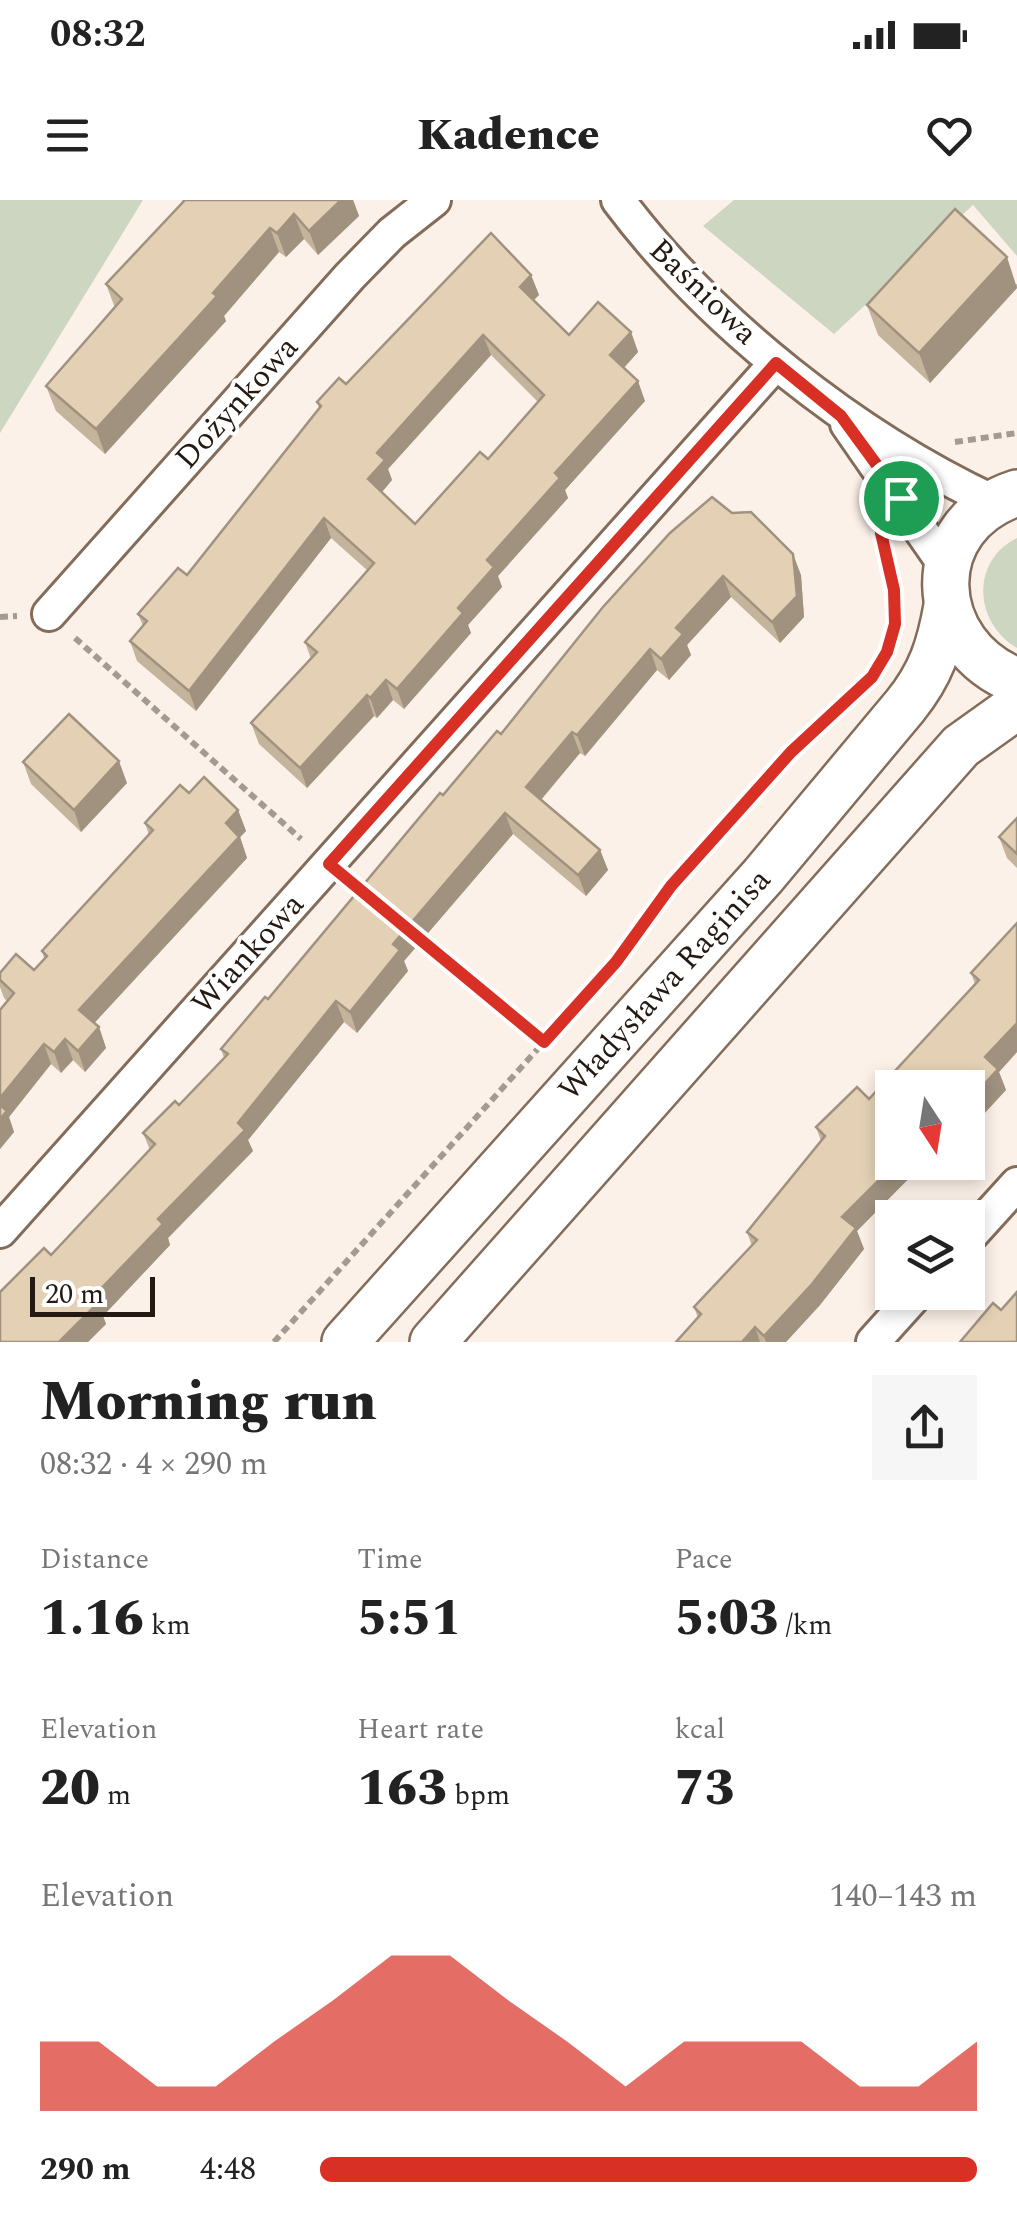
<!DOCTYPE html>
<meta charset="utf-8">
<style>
body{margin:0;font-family:Spectral,serif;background:#f6f6f6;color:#222;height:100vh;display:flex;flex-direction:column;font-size:38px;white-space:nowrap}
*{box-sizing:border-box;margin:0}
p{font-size:32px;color:#767676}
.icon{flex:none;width:55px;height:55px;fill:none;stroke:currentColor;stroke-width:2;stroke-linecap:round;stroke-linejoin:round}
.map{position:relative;height:1142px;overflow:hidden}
.side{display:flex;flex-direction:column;background:#fff;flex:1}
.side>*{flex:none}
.needle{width:65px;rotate:168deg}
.controls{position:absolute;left:875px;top:870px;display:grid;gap:20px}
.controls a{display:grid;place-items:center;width:110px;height:110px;border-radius:0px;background:#fff;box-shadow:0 5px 15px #0003;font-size:50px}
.scale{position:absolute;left:30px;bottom:25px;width:125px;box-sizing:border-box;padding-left:10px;border:5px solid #241a13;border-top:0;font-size:28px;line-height:35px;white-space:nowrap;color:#241a13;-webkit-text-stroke:8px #fff;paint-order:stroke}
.pin{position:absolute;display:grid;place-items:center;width:85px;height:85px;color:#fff;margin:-42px;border:5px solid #fff;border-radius:50%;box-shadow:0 2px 10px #0007}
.round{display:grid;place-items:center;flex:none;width:105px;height:105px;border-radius:0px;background:#f6f6f6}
.head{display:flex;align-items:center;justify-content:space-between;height:170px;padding:0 40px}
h1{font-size:55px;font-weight:800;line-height:75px}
.figures{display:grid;grid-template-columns:repeat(3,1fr);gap:15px;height:170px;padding:10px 40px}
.figures div{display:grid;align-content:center}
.figures b{font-size:50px;font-weight:800}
.figures small{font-size:28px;font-weight:400}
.figures p{font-size:28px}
.chart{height:280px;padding:20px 40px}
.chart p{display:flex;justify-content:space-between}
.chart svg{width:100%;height:180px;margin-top:10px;fill:#d93025;opacity:.7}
ul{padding:0 40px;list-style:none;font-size:32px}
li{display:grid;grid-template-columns:160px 120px 1fr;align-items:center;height:75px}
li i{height:25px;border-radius:12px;background:#d93025}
.status{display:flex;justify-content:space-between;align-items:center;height:70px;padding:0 50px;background:#fff;direction:ltr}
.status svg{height:28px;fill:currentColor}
header{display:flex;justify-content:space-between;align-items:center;height:130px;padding:0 40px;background:#fff;font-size:45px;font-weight:800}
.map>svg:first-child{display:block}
</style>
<div class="status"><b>08:32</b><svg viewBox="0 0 49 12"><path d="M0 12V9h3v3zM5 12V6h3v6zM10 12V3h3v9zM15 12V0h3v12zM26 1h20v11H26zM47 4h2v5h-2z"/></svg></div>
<header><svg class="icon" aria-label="menu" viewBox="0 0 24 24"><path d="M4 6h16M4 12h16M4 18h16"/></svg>Kadence<svg class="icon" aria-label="heart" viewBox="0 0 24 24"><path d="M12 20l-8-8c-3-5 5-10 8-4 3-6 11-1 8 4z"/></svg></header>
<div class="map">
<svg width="1017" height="1142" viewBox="0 0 1017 1142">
<rect width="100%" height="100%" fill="#fcf1e8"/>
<!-- green -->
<g fill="#ccd6c0">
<polygon points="0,0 143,0 0,233"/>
<polygon points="734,0 1017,0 1017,56 973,5 834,134 703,26"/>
<path d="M1017,338V448C974,423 970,361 1017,338Z"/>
</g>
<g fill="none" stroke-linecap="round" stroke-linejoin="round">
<defs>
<g id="street">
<path d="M618,0C710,123 855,237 994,302"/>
<polyline points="847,224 947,368"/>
<polyline points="49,414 350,76 392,33 434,0"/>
<polyline points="0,1031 776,163"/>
<polyline points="968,1038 1017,984"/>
<polyline points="873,1142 918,1092"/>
</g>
<g id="secondary">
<path d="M1017,293C919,325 925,445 1017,481"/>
<path d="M345,1142L763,676L905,506C931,474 940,446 947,406"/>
<polyline points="433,1142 961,546 1017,506"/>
</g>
</defs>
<!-- street casing -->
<use href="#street" stroke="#846c5a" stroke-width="38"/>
<!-- secondary casing -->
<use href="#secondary" stroke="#846c5a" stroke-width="50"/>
<!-- path -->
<g stroke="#a59a92" stroke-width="6" stroke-dasharray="8 5" stroke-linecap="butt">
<polyline points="955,242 1017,233"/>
<polyline points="882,340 894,390 893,431"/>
<polyline points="0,417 17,416"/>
<polyline points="75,438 301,639"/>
<polyline points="417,738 544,842"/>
<polyline points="274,1142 616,762 671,685 791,552 856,492"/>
</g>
<!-- street -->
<use href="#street" stroke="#fff" stroke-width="32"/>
<!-- secondary -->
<use href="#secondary" stroke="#fff" stroke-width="45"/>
</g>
<!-- wall -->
<g fill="#c4b49c" fill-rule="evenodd">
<polygon points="182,0 353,0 359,16 318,55 304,39 286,57 279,52 224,116 226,121 105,254 56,211 46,186 115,108 106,84 183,2"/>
<path d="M531,75L539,95L533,100L569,135L631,132L638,152L624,168L645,201L565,290L568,298L498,376L502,387L468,425L471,433L404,509L393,500L377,518L374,516L307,588L259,544L251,523L311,459L305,442L368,371L331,338L196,511L137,461L130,441L143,426L138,414L187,375L319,208L317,202ZM491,155L538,202L488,259L415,324L382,292L392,280L388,269Z"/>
<polygon points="1017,84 1017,88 930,183 878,135 867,105"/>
<polygon points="670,333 801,375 804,417 780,443 731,397 687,445 691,455 669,480 657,470 585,556 580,553 541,600 600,650 608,670 586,696 513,634 404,761 408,771 357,833 344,822 248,940 253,951 168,1038 170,1045 103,1116 106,1124 88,1142 0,1142 150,950 143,933 179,905 224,858 221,849 268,799 443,595 501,534"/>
<polygon points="23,562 127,583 81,632 31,584"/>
<polygon points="189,593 238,610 246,631 240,637 247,658 94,823 99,827 106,848 85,872 73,860 61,873 51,864 9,917 14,932 0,949 0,810 7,801 4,798 0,787 0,773 34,770 44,758 42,751 149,635 145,623"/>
<polygon points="1017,618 1017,668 1007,658 999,637"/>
<polygon points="1017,723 1017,852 999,872 1006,890 968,931 968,888 892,962 925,962 857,1031 864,1049 820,1105 786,1142 676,1142 698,1118 694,1107 752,1046 747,1032 821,941 816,927 869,899 975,784 971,773"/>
</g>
<!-- shaded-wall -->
<g fill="#a0927f">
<polygon points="341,0 353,0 359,16 318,55 309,31"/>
<polygon points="294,14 304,39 286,57 277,33"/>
<polygon points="270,28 279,52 224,116 226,121 105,254 96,229"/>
<polygon points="1007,57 1017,88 930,183 919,153"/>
<polygon points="531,75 539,95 527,107 520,87"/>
<polygon points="631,132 638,152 617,175 610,155"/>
<polygon points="483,135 491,155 388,269 392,280 376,299 368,279 377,253"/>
<polygon points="638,181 645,201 565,290 568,298 498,376 502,387 468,425 471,433 404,509 397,489 458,408 487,360 555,273"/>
<polygon points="324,318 331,338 196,511 189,491"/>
<polygon points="793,354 801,375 804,417 780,443 772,422"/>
<polygon points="723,376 731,397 687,445 691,455 669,480 661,459 676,428"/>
<polygon points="650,449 657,470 585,556 577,535"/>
<polygon points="386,480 393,500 377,518 370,498"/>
<polygon points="367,495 374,516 307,588 300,568"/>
<polygon points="572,532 580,553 534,608 526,587"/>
<polygon points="119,561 127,583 81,632 74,610"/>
<polygon points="238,610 246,631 240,637 247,658 87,831 79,810 226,623"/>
<polygon points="505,613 513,634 404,761 408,771 357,833 350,812 393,744"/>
<polygon points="600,650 608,670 586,696 578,675"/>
<polygon points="336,801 344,822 248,940 253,951 168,1038 170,1045 103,1116 106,1124 88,1142 59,1142 93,1097"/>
<polygon points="1017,823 1017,852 999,872 1006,890 968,931 968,902 985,857"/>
<polygon points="99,827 106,848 85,872 78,851"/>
<polygon points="65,839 73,860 61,873 54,852"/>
<polygon points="44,844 51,864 9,917 14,932 0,949 0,898"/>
<polygon points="897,962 925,962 857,1031 864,1049 820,1105 786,1142 766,1142 764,1136 842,1017"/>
<polygon points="755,1127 760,1142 742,1142"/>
</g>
<!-- building -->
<g fill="#e4d1b5" stroke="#a0927f" stroke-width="2.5" fill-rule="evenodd">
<polygon points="185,0 341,0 309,31 294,14 277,33 270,28 213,93 217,96 96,229 46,186 122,99 106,84"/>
<polygon points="955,9 1007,57 919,153 867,105"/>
<path d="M491,33L531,75L520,87L569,135L598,102L631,132L610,155L638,181L555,273L560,278L487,360L494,367L458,408L463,413L397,489L386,480L370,498L367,495L300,568L251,523L317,452L305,442L374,363L324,318L189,491L130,441L147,421L138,414L178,368L187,375L321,206L317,202L339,178L346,184ZM483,135L544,195L488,259L480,252L415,324L368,279L385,260L377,253Z"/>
<polygon points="712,297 732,313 751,312 793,354 797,396 772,422 723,376 676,428 683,434 661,459 650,449 577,535 572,532 526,587 600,650 578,675 505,613 393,744 400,750 350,812 336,801 238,923 245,930 158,1019 163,1024 93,1097 98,1103 59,1142 0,1142 0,1092 44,1048 51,1055 155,944 143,933 175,901 179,905 228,854 221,849 265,797 268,799 440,593 443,595 497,531 501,534 603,407 670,333"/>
<polygon points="69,514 119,561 74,610 23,562"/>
<polygon points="204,577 238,610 226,623 239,637 79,810 99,827 78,851 65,839 54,852 44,844 0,898 0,810 14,793 0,780 0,773 16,754 34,770 47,756 42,751 153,630 145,623 180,585 189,593"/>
<polygon points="1017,618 1017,654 999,637"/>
<polygon points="1017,723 1017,823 985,857 998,869 968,902 968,888 892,888 892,962 897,962 842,1017 856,1028 812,1084 764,1136 755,1127 742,1142 676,1142 701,1114 694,1107 757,1040 747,1032 825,936 816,927 857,887 869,899 979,780 971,773"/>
<polygon points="0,905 7,911 0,919"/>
<polygon points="1017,1092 1017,1142 960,1142 993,1103 1001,1110"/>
</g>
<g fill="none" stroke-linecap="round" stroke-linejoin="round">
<defs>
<polygon id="route" points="776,163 841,216 901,298 883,317 881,333 894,390 895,424 887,452 872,477 791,552 671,686 616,762 544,842 329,664"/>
</defs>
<!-- route casing -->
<use href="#route" stroke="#fff" stroke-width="20"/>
<!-- route -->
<use href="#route" stroke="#d93025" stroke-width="12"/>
</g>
<g text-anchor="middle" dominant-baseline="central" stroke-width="8" stroke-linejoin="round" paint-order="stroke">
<!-- street labels -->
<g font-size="32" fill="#241a13" stroke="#fff">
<text transform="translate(703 92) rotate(44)">Baśniowa</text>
<text transform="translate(237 203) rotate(-48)">Dożynkowa</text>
<text transform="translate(248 754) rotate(-48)">Wiankowa</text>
<text transform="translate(665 785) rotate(-48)">Władysława Raginisa</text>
</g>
</g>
</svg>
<div class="controls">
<a><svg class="needle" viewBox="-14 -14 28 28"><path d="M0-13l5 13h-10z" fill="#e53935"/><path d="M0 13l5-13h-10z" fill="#767676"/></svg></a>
<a><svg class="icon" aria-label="layers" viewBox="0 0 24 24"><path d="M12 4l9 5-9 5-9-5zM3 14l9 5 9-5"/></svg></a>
</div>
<div class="scale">20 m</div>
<div class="pin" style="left:901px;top:298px;background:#1e9e55"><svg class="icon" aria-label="arrive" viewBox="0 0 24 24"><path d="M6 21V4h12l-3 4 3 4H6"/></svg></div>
</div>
<section class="side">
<div class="head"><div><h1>Morning run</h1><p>08:32 · 4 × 290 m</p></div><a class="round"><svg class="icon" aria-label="share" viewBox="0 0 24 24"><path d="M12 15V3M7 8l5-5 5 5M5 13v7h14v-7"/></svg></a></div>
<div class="figures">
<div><p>Distance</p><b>1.16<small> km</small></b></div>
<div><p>Time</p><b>5:51</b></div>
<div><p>Pace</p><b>5:03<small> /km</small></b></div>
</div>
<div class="figures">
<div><p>Elevation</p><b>20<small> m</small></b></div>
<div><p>Heart rate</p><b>163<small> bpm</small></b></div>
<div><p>kcal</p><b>73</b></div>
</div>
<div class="chart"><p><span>Elevation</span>140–143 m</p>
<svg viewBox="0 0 160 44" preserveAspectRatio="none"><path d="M0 44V27L10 27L20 38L30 38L40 27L50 17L60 6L70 6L80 17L90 27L100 38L110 27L120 27L130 27L140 38L150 38L160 27V44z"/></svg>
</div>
<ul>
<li><b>290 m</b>4:48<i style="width:100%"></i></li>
</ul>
</section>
